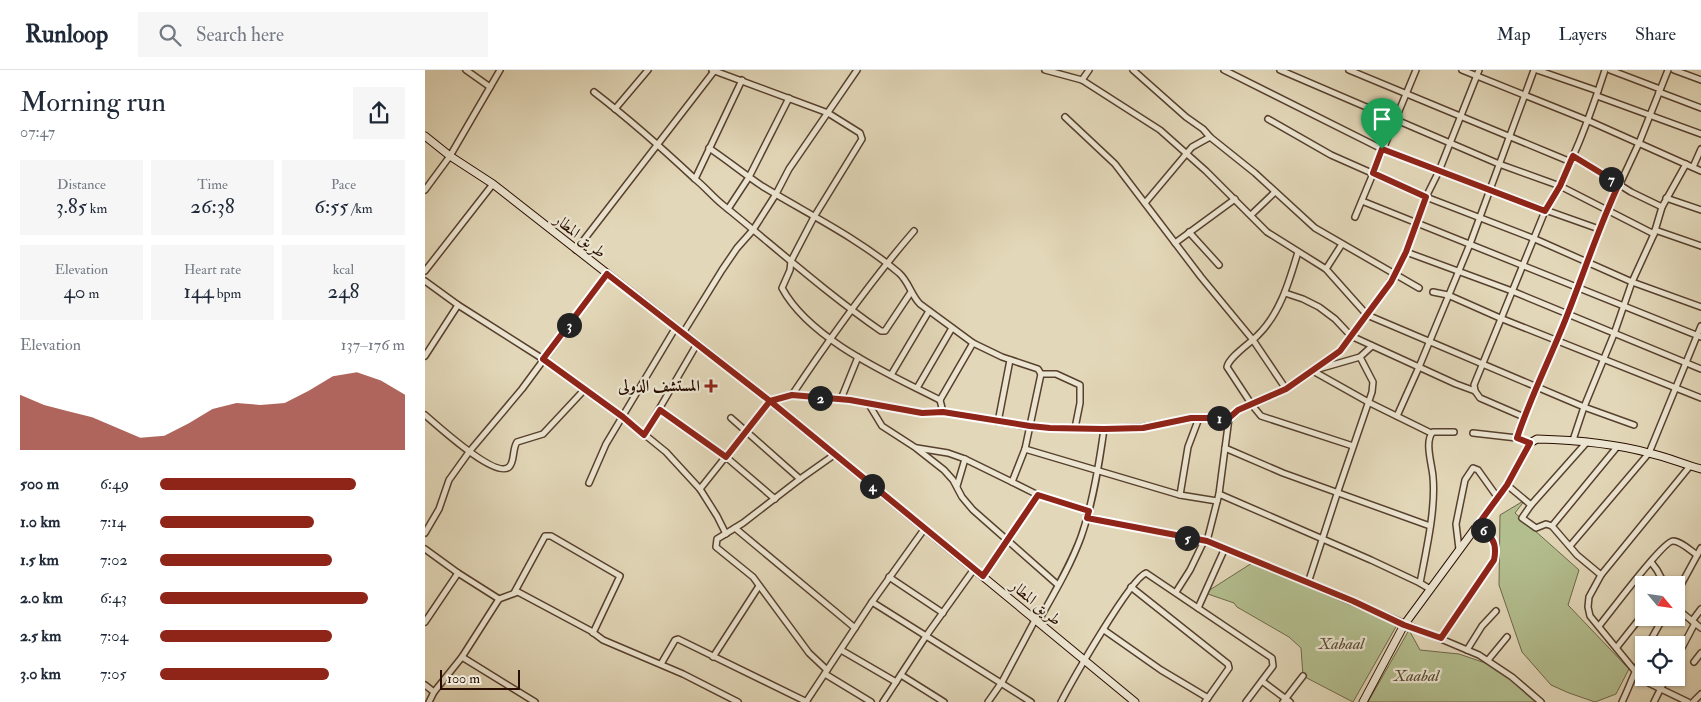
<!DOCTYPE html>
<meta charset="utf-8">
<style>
body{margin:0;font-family:"IM FELL Double Pica",Amiri,serif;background:#f6f6f7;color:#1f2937;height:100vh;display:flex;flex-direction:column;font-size:19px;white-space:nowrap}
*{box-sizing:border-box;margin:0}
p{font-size:16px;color:#747a83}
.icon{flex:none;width:28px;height:28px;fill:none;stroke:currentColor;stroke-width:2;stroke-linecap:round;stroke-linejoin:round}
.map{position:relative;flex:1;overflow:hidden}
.side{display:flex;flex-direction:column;background:#fff;width:425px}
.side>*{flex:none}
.needle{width:32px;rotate:119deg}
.tools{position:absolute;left:1210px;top:506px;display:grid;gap:10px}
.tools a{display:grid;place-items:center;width:50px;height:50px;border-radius:0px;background:#fff;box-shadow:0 1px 4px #0004;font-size:25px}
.scale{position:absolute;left:15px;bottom:12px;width:80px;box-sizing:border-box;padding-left:5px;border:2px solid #290d00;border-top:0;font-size:14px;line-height:18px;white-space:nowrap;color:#290d00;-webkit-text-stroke:4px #ece5d1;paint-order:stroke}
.pin{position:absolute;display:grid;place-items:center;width:42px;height:42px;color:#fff;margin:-51px -21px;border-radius:50% 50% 50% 0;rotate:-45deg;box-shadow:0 0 5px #0007}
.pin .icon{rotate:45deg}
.km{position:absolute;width:25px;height:25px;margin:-12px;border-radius:50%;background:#222;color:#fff;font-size:14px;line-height:25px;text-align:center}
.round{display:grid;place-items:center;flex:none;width:52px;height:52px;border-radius:0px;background:#f6f6f7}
.headline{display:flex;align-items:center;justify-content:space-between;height:85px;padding:0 20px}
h1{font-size:28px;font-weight:600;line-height:38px}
.metrics{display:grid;grid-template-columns:repeat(3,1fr);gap:8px;height:85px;padding:5px 20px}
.metrics div{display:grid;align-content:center;border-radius:0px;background:#f6f6f7;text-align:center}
.metrics b{font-size:21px;font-weight:600}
.metrics small{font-size:14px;font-weight:400}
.metrics p{font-size:14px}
.chart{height:140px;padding:10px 20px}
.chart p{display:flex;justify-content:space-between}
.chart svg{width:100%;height:90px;margin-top:5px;fill:#8f2418;opacity:.7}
ul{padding:0 20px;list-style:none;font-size:16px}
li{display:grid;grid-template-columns:80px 60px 1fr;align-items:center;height:38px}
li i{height:12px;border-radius:6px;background:#8f2418}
header{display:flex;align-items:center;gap:30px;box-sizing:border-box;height:70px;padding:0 25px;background:#fff;border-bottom:1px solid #e0e1e3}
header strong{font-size:24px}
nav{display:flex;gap:28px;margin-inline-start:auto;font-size:18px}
.search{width:350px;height:45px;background:#f6f6f7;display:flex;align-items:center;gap:12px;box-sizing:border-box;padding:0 18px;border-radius:0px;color:#747a83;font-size:19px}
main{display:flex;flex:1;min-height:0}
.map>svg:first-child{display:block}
</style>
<header>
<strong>Runloop</strong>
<div class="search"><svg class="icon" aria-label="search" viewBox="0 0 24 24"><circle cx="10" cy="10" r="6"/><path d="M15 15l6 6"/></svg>Search here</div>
<nav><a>Map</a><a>Layers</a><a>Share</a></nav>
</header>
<main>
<section class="side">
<div class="headline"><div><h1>Morning run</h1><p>07:47</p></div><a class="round"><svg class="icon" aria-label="share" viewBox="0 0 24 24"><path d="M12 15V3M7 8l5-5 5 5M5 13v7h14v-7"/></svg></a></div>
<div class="metrics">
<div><p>Distance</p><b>3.85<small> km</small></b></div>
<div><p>Time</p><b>26:38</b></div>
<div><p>Pace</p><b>6:55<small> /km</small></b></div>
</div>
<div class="metrics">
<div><p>Elevation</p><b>40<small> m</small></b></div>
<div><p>Heart rate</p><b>144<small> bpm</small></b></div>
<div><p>kcal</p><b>248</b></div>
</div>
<div class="chart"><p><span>Elevation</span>137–176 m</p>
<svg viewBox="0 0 160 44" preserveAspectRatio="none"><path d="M0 44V17L10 22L20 25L30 28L40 33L50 38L60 37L70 31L80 24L90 21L100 22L110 21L120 15L130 8L140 6L150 10L160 17V44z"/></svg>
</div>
<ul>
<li><b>500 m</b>6:49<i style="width:80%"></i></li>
<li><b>1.0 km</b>7:14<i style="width:63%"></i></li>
<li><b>1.5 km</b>7:02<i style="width:70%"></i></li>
<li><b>2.0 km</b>6:43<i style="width:85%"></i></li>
<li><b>2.5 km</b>7:04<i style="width:70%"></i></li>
<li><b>3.0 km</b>7:05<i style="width:69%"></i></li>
</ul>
</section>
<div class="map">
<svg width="1276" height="632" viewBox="0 0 1276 632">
<rect width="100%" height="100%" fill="#e2d7b8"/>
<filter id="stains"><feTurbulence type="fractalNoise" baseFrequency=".004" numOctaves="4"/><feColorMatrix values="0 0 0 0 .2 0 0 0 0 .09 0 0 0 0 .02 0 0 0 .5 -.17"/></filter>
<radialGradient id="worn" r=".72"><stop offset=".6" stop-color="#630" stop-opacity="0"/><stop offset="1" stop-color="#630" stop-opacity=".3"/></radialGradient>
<!-- green -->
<g fill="#b3be8f" stroke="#6e6648">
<polygon points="1100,430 1090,443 1154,500 1143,535 1204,599 1191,624 1170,632 1144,623 1126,615 1097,582 1074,515 1075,445"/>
<polygon points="827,493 972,555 928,632 878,606 876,578 864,567 812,537 809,533 780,523"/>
<polygon points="984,560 995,580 1034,584 1075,598 1117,632 943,632"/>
</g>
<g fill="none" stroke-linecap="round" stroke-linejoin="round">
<defs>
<g id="street">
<polyline points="41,0 65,17"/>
<path d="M287,0L403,43L435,63L437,69L389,147L366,191L365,200L357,218C385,270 464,304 515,330"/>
<polyline points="620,0 657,10 735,60 781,101 842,162 901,199 942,245 1159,337 1209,355"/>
<polyline points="708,0 761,47 778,59 785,67"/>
<polyline points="799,0 957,79 1064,120 1174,159"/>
<polyline points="855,0 1074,94 1135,116 1229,164"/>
<polyline points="924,0 1146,92"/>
<polyline points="1037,0 1164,51 1276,101"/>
<polyline points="1112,0 1173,21"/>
<polyline points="1185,0 1235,19"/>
<polyline points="1249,0 1276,10"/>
<polyline points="657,10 664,0"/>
<path d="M169,22C204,49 238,79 270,109C280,117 288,127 298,135C350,177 401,223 456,261H460L486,222"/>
<polyline points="1234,22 1276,38"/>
<polyline points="1172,26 1276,64"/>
<polyline points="190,39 223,0"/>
<polyline points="640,47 690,94 776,207 828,270 861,319"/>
<polyline points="843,49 906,85 1001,127 1110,169 1207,212 1276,237"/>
<path d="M284,78C302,90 319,104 337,116C383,144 433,168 474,203C484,212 486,225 495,234L548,273L577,287L613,299L616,304H631L655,315V333L650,358"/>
<polyline points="1149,86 1206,122 1237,137"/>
<polyline points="1268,97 1276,79"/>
<polyline points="270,109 317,10"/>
<polyline points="0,120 25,86 75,0"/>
<polyline points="1241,128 1276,140"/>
<polyline points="937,131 1276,267"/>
<polyline points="720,133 767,77 785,67 830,103 890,158 994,218"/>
<polyline points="303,139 324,107 364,28"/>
<polyline points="826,145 850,122"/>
<polyline points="930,147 991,0"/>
<polyline points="1230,160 1276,176"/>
<polyline points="764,162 794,195"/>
<polyline points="750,173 810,129"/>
<polyline points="151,180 290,0"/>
<path d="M873,182C864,212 855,244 832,266C824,274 804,287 802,297L827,335L836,346L928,376"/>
<polyline points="981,182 1087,221 1276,299"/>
<polyline points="901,199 917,174"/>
<polyline points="0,201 68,114"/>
<polyline points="0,211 33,235 118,289 198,347 241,382 275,419 292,446 301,464"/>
<polyline points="1008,222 1023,225 1075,248 1276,328"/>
<polyline points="860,223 878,229 894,237 910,249 926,266 1031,314 1050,321"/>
<polyline points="258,263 297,200 312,178 328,160 351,124 364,99 432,0"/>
<polyline points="0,286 33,235"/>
<polyline points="890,300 935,287 947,276"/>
<polyline points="888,301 945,333 1006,363"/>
<polyline points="616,304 600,379 587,412 613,425 664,441"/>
<polyline points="466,305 504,241"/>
<polyline points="492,318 527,258"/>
<path d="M367,325C405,268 444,213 489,161"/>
<polyline points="416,329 433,287"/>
<polyline points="443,333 457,356 491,378 519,400 528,410 537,427 548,440 633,515"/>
<polyline points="235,340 301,387 350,429"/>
<polyline points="518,342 515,330 548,273"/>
<path d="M0,345C12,355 70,409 84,397C90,392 87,379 92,372L118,364L160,319"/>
<polyline points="972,346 994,297 1045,174 1109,0"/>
<path d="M1099,347L1055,328L1050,321L1049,315L1120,141C1147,96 1164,49 1180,0"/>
<polyline points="306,348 375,409"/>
<polyline points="573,352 585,290"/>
<polyline points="1048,363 1092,368"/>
<polyline points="219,365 272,274"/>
<polyline points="1148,370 1159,337 1189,264 1207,212 1229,164 1237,137 1261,94"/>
<polyline points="1105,373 1092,368 1099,347 1143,244 1174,159 1214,73 1243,0"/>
<polyline points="492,378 523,383 540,389 587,412"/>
<polyline points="800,378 858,403 1005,456"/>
<polyline points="600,379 755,425 792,431"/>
<polyline points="164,413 181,374 251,257"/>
<polyline points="1082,415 1106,435 1097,448 1111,458 1121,454 1127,456 1152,485 1176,505"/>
<polyline points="532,416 540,389"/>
<polyline points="275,419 345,331 367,325 425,330 497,343 518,342 605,357 625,358 679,359 718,357 766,348 804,348 813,340 861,319 908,287 915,281 960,221 981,182 1001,127 1014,101 1054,0"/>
<polyline points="794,424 946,490 995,513"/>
<polyline points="755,425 763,377 774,348"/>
<polyline points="1106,435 1162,372"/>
<polyline points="662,448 782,471 800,478 1054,585 1087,607 1116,632"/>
<polyline points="1127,456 1192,377"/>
<polyline points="310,458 430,558"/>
<polyline points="0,463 14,439 24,410 44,382 97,319 182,204"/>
<polyline points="782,471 794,424 804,348"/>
<polyline points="1145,476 1224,383 1276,256"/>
<polyline points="0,479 33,503 74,529"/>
<polyline points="1034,479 1031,454 1040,410 1048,398 1053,400 1073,428"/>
<polyline points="1226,492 1232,500 1240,515"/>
<polyline points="558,506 613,425"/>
<polyline points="464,507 518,543"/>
<polyline points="883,513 912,424 947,322 948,312 935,287"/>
<polyline points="706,517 803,594 804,598 780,632"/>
<path d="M1005,519L995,513C1001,481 1011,439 1008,407C1007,394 999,371 1008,362H1029"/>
<polyline points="751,522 765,500 779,471"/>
<polyline points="89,523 120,466 126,466 195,506 168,563"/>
<polyline points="1251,524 1276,478"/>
<polyline points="447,532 606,632"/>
<polyline points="773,538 800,478"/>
<polyline points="1251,538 1276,558"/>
<polyline points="1267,551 1276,539"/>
<polyline points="0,552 33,503"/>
<path d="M613,552C628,525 645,497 656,467C668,433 674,395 679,359"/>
<path d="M1174,556C1184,544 1238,471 1248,471C1256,471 1266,481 1272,485"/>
<polyline points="679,560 736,600 783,628"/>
<path d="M1016,568L1069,490C1073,471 1066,466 1052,455"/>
<polyline points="1223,575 1238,548"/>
<polyline points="1192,577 1219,543"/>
<polyline points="416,580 471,612"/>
<polyline points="1042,580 1057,556 1071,541"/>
<polyline points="37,587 110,632"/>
<polyline points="288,587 334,516"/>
<polyline points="1251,589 1270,553"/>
<polyline points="1063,590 1082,567"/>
<polyline points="1269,592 1276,583"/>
<polyline points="236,594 250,570 253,569 382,632"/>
<polyline points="402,600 384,583 328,507 291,477 292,469 318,453 375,409 409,385"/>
<polyline points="1210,601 1165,546 1163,537 1164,527 1176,505 1265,396"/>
<polyline points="400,604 446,632"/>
<polyline points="476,605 519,632"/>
<polyline points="1209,606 1263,632"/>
<polyline points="837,611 865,632"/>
<polyline points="0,615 9,622"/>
<polyline points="4,632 9,622 37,587 74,529 93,522 166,561 178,570 258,604 313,632"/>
<polyline points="381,632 447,532 500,458"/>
<polyline points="458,632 501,566 549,499"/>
<polyline points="563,632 577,612 610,550"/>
<path d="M636,632C647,611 705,509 721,503L847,588L848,596L821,632"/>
<polyline points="858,632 878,606"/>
<path d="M1197,632C1205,616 1210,599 1219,584"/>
<polyline points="1229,632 1241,608"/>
<polyline points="1268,632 1276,624"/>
</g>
<g id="secondary">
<polyline points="0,66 25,86 68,114 345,331 710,632"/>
<path d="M938,632L979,555L1082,415L1105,373L1112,369C1149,370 1188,373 1224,383C1242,387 1258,394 1276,399"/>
</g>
</defs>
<!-- street casing -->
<use href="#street" stroke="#57402e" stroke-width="8"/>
<!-- secondary casing -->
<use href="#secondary" stroke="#290d00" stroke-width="9"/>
<!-- street -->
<use href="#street" stroke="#ece5d1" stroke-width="5"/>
<!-- secondary -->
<use href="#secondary" stroke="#ece5d1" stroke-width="7"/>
</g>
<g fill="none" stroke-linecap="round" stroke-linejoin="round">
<defs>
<path id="route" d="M957,79L948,103L1001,127L981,182L966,212L926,266L915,281L908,286L861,319L813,340L804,348H766L718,358L679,359L625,358L605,356L518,342L497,343L425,330L367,325L345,331L301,387L235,340L219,365L198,347L118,289L182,204L345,331L558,506L613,425L664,441L662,448L782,471L928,531L979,555L1016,568L1069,490C1073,471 1066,466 1052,456L1082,415L1105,373L1092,368C1106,325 1127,285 1143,243C1160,200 1174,156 1194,114L1148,86L1135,116L1120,141L957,79"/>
</defs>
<!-- route casing -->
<use href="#route" stroke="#fff" stroke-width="10"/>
<!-- route -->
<use href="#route" stroke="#8f2418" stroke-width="6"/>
</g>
<!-- markers -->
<path fill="#8f2418" stroke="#ece5d1" stroke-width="2" d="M283.5 308.5h5v5h5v5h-5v5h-5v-5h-5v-5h5z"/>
<g text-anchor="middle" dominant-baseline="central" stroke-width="4.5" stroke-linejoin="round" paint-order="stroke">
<!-- street labels -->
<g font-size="16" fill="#290d00" stroke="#ece5d1">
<text transform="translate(155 166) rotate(38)">طريق المطار</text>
<text transform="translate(611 533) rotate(40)">طريق المطار</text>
</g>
<!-- poi labels -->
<g font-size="16" font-weight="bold" fill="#290d00" stroke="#ece5d1" text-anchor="end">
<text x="275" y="316">المستشف الدولى</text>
</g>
<!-- park labels -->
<g font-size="16" font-style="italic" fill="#594b32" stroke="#ece5d1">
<text x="916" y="574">Xabaal</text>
<text x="991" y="606">Xaabal</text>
</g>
</g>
<rect width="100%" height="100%" filter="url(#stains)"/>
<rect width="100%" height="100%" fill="url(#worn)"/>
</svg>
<div class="tools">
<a><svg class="needle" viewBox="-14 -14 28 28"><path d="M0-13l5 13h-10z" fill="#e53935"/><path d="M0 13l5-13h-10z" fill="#747a83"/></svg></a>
<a><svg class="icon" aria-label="locate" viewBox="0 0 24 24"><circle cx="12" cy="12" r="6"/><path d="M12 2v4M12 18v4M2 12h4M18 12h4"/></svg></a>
</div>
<div class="scale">100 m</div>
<div class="pin" style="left:957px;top:79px;background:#1e9e55"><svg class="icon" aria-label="arrive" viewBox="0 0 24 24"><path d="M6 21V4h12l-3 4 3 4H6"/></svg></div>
<b class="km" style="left:794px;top:348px">1</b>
<b class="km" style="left:395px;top:328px">2</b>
<b class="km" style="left:144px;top:255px">3</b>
<b class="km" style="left:447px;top:416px">4</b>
<b class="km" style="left:762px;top:468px">5</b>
<b class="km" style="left:1058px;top:460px">6</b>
<b class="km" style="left:1186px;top:109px">7</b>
</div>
</main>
